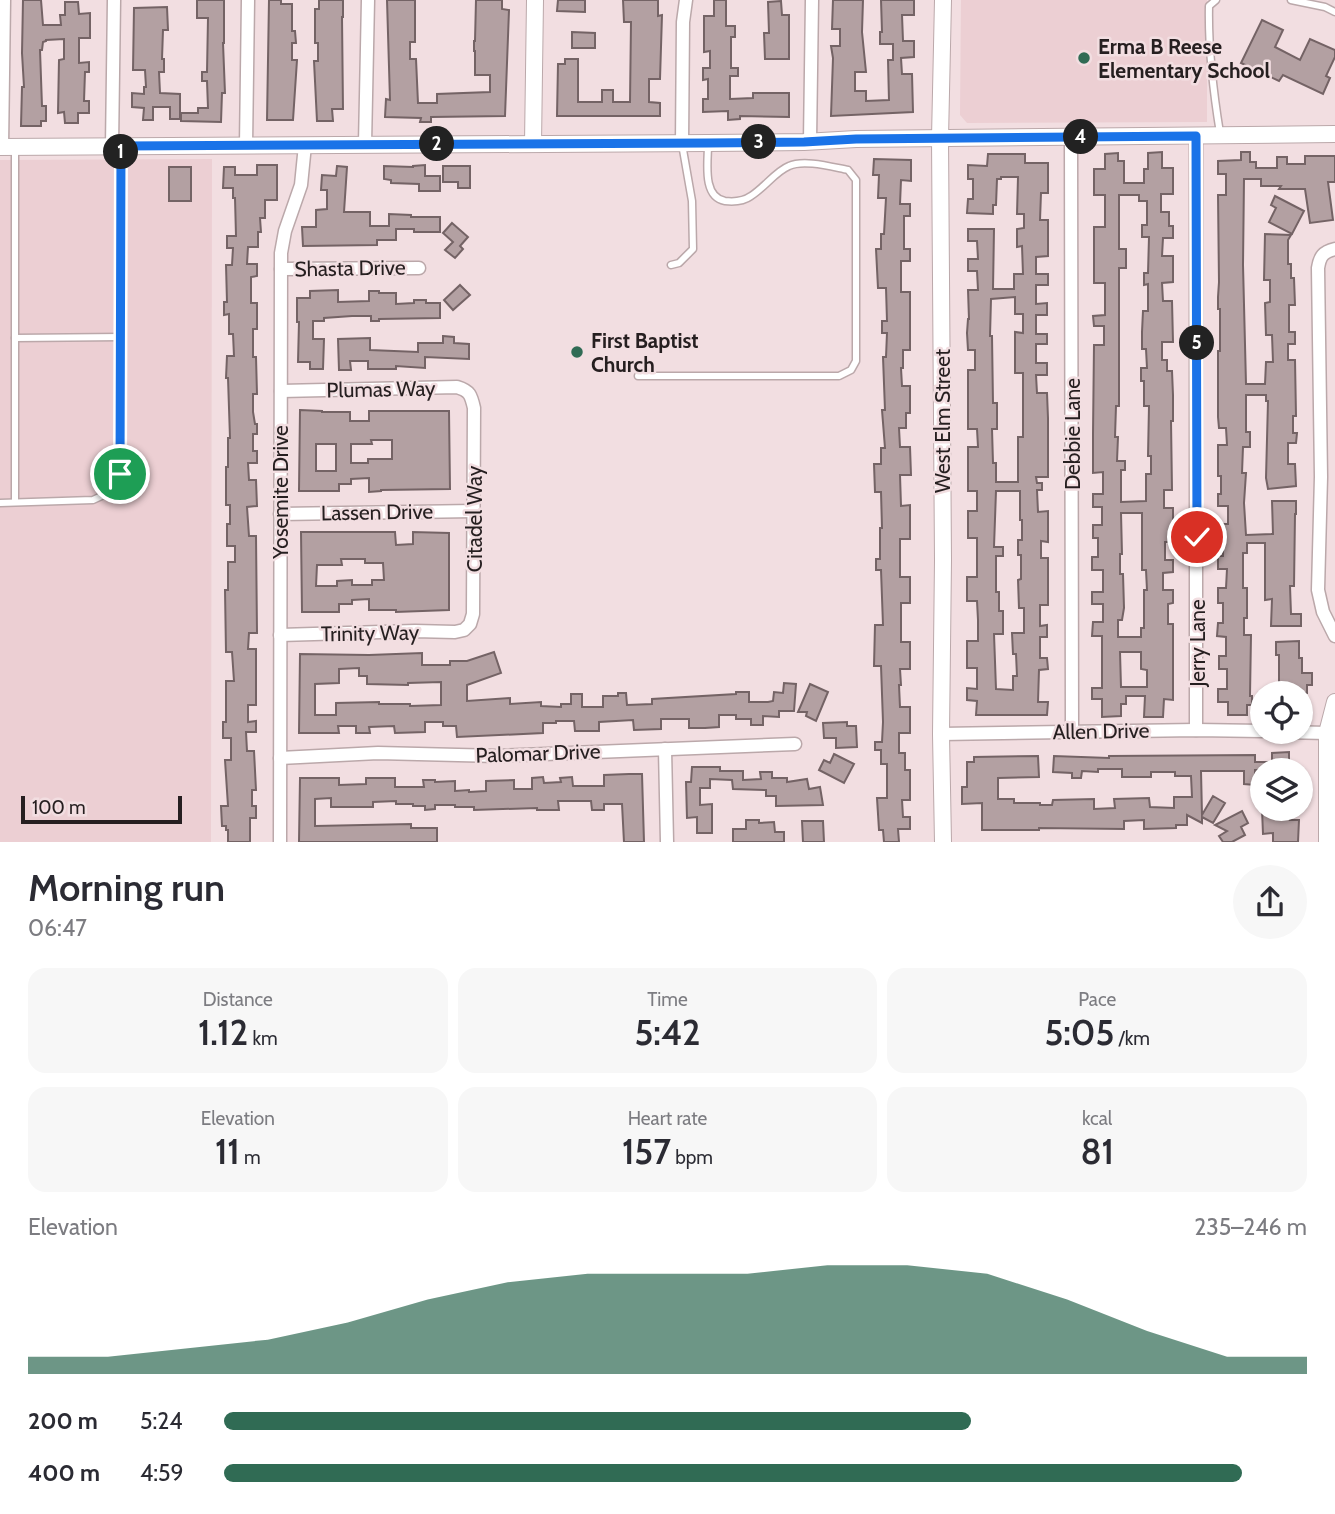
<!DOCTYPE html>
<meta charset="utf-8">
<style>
body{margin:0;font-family:Cabin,sans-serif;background:#f7f7f7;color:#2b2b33;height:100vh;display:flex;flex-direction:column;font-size:26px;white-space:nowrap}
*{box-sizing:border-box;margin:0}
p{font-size:23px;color:#7c7c81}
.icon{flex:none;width:38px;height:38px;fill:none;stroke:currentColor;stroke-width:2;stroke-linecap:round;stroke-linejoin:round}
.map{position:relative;height:842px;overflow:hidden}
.details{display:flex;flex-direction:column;background:#fff;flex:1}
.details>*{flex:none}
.tools{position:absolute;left:1250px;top:681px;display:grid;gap:14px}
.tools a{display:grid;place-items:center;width:63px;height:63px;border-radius:50%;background:#fff;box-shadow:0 2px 5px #0004;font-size:35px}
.scale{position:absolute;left:21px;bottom:18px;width:161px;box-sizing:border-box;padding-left:7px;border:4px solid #261f20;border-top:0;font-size:19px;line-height:24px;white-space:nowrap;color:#261f20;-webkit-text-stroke:5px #f2dee1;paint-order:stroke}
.pin{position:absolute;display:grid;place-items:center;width:60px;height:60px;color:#fff;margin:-30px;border:4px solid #fff;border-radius:50%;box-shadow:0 2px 7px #0007}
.km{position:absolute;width:35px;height:35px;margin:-18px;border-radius:50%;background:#222;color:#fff;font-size:19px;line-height:35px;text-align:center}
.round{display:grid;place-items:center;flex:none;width:74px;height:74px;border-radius:37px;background:#f7f7f7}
.headline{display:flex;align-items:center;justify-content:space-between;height:119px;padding:0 28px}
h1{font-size:38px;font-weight:600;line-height:52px}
.stats{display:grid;grid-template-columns:repeat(3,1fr);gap:10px;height:119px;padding:7px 28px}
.stats div{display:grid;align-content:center;border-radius:18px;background:#f7f7f7;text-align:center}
.stats b{font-size:35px;font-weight:600}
.stats small{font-size:19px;font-weight:400}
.stats p{font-size:19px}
.chart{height:196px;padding:14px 28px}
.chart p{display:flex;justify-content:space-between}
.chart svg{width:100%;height:126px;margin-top:7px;fill:#306b54;opacity:.7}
ul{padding:0 28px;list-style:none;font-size:23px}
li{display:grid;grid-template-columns:112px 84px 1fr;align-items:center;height:52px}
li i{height:18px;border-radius:9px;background:#306b54}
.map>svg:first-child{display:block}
</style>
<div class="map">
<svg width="1335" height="842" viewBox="0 0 1335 842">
<rect width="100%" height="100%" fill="#f2dee1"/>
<!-- built -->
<g fill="#eccfd3">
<polygon points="961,0 1207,0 1207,122 967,123 960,115"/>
<polygon points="212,159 211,842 0,842 0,160"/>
</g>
<!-- building -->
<g fill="#b3a0a2" stroke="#746365" stroke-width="2" fill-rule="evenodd">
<polygon points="23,0 41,0 43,25 61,25 60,15 65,15 65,2 78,2 79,14 90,13 90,38 79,38 79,63 89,62 89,72 85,72 84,101 89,101 89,113 78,113 78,123 65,123 64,112 58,113 59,60 64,59 64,39 46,40 46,41 43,42 42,50 40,50 42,106 46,106 46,121 41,121 41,126 21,126 22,87 24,87 22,53"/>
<polygon points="197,0 224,0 224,43 223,43 225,93 222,93 221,122 181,121 181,113 198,113 198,108 208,108 207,81 202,81 202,72 207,72 208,18 197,18"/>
<polygon points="269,0 281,0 281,4 292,4 292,31 295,31 296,43 292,43 292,60 297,60 293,120 267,120"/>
<polygon points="319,0 343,0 343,17 342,17 343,109 332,109 333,121 317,121 314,61 318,61 318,43 315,43 315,9 319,9"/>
<polygon points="387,0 415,0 415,42 410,42 410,59 416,59 418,103 437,103 437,94 490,92 490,75 475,75 475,51 474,51 474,41 475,41 476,0 502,0 502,9 509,10 505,116 431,117 431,122 420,122 421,118 385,117 386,99 390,100"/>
<polygon points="558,0 585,0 585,12 557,11"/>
<polygon points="623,0 658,0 658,16 662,15 660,79 649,79 649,102 660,103 660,116 557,116 558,64 565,64 565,59 578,59 578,102 602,102 602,90 613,90 613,102 630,102 631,22 624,22"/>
<polygon points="714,0 726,0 726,26 735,26 735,37 731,37 731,68 738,68 738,76 730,76 730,99 753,98 753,93 789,93 789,117 740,116 740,119 728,120 728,111 703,112 703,99 708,99 708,79 703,80 703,68 710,68 710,51 704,52 704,16 714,16"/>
<polygon points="833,0 863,0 862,32 866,72 855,72 855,91 866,91 866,101 889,100 888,60 893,60 893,44 880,44 880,32 882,32 881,0 914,0 914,15 902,15 903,41 914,41 914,57 901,58 902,74 912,74 913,112 831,116 833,58 831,46 840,46 840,29 832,29"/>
<polygon points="781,1 782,15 789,15 789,59 765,59 764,33 769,33 768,2"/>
<polygon points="167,7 168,30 163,30 162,59 164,59 164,72 159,72 160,93 180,94 180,119 170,119 170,107 153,107 153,120 143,120 144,108 132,107 132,93 144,94 144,87 146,87 145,70 133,70 134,8"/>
<polygon points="1262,20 1283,30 1275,47 1300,60 1310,39 1335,50 1335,57 1326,76 1330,78 1323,94 1283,75 1279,81 1241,63"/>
<polygon points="572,32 595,33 595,48 572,48"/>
<path d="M1162,152V168H1173V194H1161V212H1169V226H1173V238H1163L1162,256H1173V282L1162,283L1163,301H1172L1173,342H1162V360H1167V371H1172L1173,395V421H1171L1172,490H1164V508H1173V542H1165V560H1173V572L1163,573V590H1173V603L1168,604V624H1173V700L1164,699L1163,717H1144L1145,696H1126V704H1121V716L1102,717V699H1092V688H1102V636H1092L1093,622H1103V604H1092V592H1103V570H1092V557H1098V538H1093V525H1102V507H1093V494H1103V472L1093,473V434L1094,345H1104V326H1094L1093,316L1105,315V283H1094V227H1105V195H1094V169H1105V154L1118,153V161H1124V183H1144V169H1148V153ZM1119,195H1139V201H1147V225H1142V237H1149L1148,273H1144V285L1148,284V311H1143L1142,332V349H1146L1147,368H1141V381H1144V406H1149L1148,456H1151V474H1146V501L1121,502V470H1125V461H1117L1118,437H1115L1116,406H1119V268H1126V249H1119ZM1121,513H1142V570H1146L1147,590H1144V628H1141V637H1118V620H1122L1124,608L1123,574H1120V554H1122ZM1120,652H1141V669L1147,670V687H1121Z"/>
<polygon points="1241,152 1250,152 1250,162 1256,162 1256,168 1277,168 1277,157 1287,157 1287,164 1305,164 1305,156 1335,156 1335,182 1328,182 1333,220 1310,223 1305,189 1279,189 1281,186 1261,186 1261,179 1244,179 1243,265 1246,384 1265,384 1266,362 1273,362 1272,335 1266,335 1265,303 1270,302 1270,280 1264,280 1265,234 1291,235 1288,240 1288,264 1291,264 1291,278 1294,278 1295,305 1289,305 1289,332 1295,332 1295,344 1288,344 1288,360 1295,360 1296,416 1293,416 1293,433 1297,433 1296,443 1288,443 1288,464 1295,464 1296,486 1268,489 1266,478 1268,401 1266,401 1266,395 1246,395 1246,432 1250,432 1250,447 1243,447 1242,473 1246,473 1244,503 1246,535 1273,534 1272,501 1296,501 1296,514 1295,514 1294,586 1290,586 1291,614 1301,614 1301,626 1271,626 1272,599 1265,600 1265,543 1247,543 1247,553 1243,553 1243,588 1247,588 1247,618 1244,618 1244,635 1251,635 1250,696 1252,696 1252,705 1247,705 1247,715 1228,715 1228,702 1218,702 1218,689 1227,689 1227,669 1219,669 1219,656 1226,656 1226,637 1217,636 1218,623 1223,623 1223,603 1218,603 1218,588 1226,588 1227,569 1218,569 1218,556 1223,556 1223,537 1218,537 1218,524 1228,524 1228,506 1218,506 1218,494 1221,494 1221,476 1218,476 1218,445 1227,445 1226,428 1219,428 1218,417 1218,351 1220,351 1220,309 1218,309 1218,297 1219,282 1218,195 1226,195 1226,174 1218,174 1218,161 1241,160"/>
<path d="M988,154H1025V163H1048V193H1041L1040,220H1048V256L1036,257V274H1048V285H1036V304L1047,303V315H1036V334H1047V344H1036V363H1047V375H1036L1037,393H1047L1048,418V477H1036L1037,483H1042V490H1037L1038,512L1048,511V542L1041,541V558H1048V605H1040V626L1047,625V637H1040V658H1047L1048,669L1039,670L1038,702H1048L1047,715H976L977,701L967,700V688L977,689V668H967V641H978V620L977,601H967V577H977V538H968V511H977V491H968V447H978L977,429H968V370H975V350H968L967,333L968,319H969L968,290H978L977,271H968V259H978L977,241H968V229H994L993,289H1014V274H1023L1022,246L1017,247V229L1024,228V214H1017L1018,177H1001V179H997L996,205H993V214L967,213L968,199H973V179H968V165L987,166ZM1015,297V314H1023V333L1015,332V373H1023V437H1018V482H996V463H993L992,429H997V403H993L992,336H990L991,299ZM996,491H1020V520H1022V540H1018V555H1021V579L1018,580L1019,608H1024V633H1012L1013,654H1016L1017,676H1013V690L996,689L994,634H1003V611H999V592H996V556H1003V547H994Z"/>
<polygon points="874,159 911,160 911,181 901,180 900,204 910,204 910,216 904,216 904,249 910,249 910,261 901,261 901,292 910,292 910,350 903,350 903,368 901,368 902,386 910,386 910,413 906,413 906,428 899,428 900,447 910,447 911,475 900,475 901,506 910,505 910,539 900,539 900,577 910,577 910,603 901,603 901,642 910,642 910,669 900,669 901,685 899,685 900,707 910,707 910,733 899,733 899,753 905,753 905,770 910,770 910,800 902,800 903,817 910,817 910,829 898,829 899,842 884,842 883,830 879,830 877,798 887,798 887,764 881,764 881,750 875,750 875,742 882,742 883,722 881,666 874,666 875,625 883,625 881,570 876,570 876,559 880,559 880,528 882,528 881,492 875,492 874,464 881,464 881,448 885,448 882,410 885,410 883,357 886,357 887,333 882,333 882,321 887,321 886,288 878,288 876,249 881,249 881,234 884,234 886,198 878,198 879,175 873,175"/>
<polygon points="257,165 277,165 277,200 265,200 265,218 260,218 261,232 258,232 258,247 248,247 247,264 257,264 257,276 251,277 251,303 257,303 257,329 253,329 253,357 256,357 257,394 253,394 253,412 255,424 257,424 257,434 253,434 253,451 257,451 257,463 248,463 249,480 256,480 257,506 247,507 249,536 256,536 257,633 249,633 248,649 256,649 256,705 248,705 248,722 256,721 256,732 246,732 247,751 254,751 256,790 252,790 252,806 256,806 256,818 250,818 250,842 228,842 228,830 226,830 226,826 222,826 221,806 228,806 225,760 231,760 231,738 223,738 223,722 226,722 226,681 234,681 232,652 226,652 225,590 228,590 228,562 235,562 235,546 227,546 227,524 230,524 230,505 226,505 226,467 228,467 228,438 230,438 228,378 226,378 227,356 234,356 233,334 229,334 229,314 224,315 224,302 227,302 226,265 232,265 233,248 227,248 227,236 236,236 235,198 233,198 233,188 223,188 224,167 235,167 235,175 257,175"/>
<polygon points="425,165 425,176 440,176 440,191 419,191 419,184 391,183 391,180 384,179 384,166 413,167 413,166"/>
<polygon points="337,166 347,167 344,212 370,212 370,226 389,226 389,214 411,215 411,217 440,217 440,232 414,232 414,229 396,229 396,240 377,240 377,245 303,246 302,227 316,227 316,210 327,209 327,190 321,190 322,175 336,176"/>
<polygon points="443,166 470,166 470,188 458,188 458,182 443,182"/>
<rect x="169" y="167" width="22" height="34"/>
<polygon points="1275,196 1304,211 1292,234 1269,222 1276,208 1271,205"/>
<polygon points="452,223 468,237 460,246 463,249 455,258 445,250 453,242 443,233"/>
<polygon points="460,285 470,295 453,310 444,300"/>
<polygon points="338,290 338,302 369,301 369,291 379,291 379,293 396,293 396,304 414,303 414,300 426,300 426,303 440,303 440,318 379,319 379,321 371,321 371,316 352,316 324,318 324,321 313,321 313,339 324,339 323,369 310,369 310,362 298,362 299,322 297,322 297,298 310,298 310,291"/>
<polygon points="443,336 454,337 454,343 469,344 469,359 425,357 425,368 396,366 396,369 368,369 368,361 350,361 351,370 339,370 338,339 370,338 370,350 418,352 418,343 443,343"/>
<path d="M300,410L322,411V412H350V421H369V411H449L450,489L381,490V491L369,492V478L351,479V484H339V491H299ZM371,440H392V459H368V463H351V444H372ZM316,444H336V471H316Z"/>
<path d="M301,532H395L396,545L413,544V532L449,533V610L396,612V610H369V599L352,600V604H339V612H302ZM341,559H365V563H383L384,580H372V585H352V580L337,581V586H316L317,565H342Z"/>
<polygon points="1299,641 1299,658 1302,658 1302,673 1312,673 1312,685 1307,685 1307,693 1279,693 1279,655 1276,655 1276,642"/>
<path d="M494,652L501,673L467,685V701L510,698V704L541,702V706L561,707V704H571V694H582V707H603V696H618V693H626L627,705L652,704V699L736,694V692H749V702H768L773,701L774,692L783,693L784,683L796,684L794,711H779V717L763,716V725H751V719H736V715H719V727L705,728H689V719H661V729L634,730L633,720L599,722V731H575L574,721H556V723H543V733L457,737L456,726H443V722H425V732L395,733L394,726L369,727L370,733H356V726H338L339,733H299L300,654L369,655L422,653V665H450V661H467ZM359,668V676H367V684L408,685V683L441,682V705L410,706V704H379V702L336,703V715H315V684L339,683V669Z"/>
<polygon points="810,684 828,692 816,721 806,716 807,712 798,712"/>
<polygon points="847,722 847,726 856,726 857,747 836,748 836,738 824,738 823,723"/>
<polygon points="1289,752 1289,770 1255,770 1255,785 1244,784 1244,771 1201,771 1202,815 1213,796 1225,803 1213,823 1202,817 1202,823 1187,815 1187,825 1176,825 1176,828 1144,829 1144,820 1124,821 1124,829 1039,828 1039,830 982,830 982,803 962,804 962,787 967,787 967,762 974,762 974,757 1038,756 1039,777 998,778 998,799 1014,799 1014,803 1040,803 1040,805 1052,805 1053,800 1094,799 1094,809 1115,808 1114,799 1149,798 1150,807 1174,808 1174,797 1192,797 1191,776 1175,776 1175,772 1151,772 1151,777 1122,777 1122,769 1098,769 1098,772 1082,771 1081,778 1072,778 1072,773 1053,772 1054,756 1109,758 1109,756 1255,755 1255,762 1272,762 1272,753"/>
<polygon points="834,754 854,764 844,783 819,770 824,760 830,763"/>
<polygon points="692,767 720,767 720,771 743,771 743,780 761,779 760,772 772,772 772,778 787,778 787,782 807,779 809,789 820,787 823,805 776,806 776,796 766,796 766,790 733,789 732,780 710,779 710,788 700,788 700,805 712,804 712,833 697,833 697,817 687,818 686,782 691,782"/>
<polygon points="629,774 642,774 644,842 624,842 622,804 604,804 604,810 592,810 591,801 558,801 559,810 537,810 537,808 474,810 474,807 455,807 455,805 435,805 435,809 425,810 425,806 413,806 413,804 396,804 396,801 373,802 373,807 331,807 331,798 315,799 315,826 411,824 411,828 437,828 437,842 299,842 300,778 339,778 339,785 366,784 366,778 395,778 395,787 424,787 423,780 435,780 435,782 455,781 455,791 469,790 469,792 486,791 486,781 514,780 514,789 532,789 532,778 543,777 544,783 561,782 560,778 572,777 573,786 604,786 604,775"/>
<polygon points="1262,809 1291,809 1290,820 1299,820 1298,842 1273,842 1273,833 1263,834"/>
<polygon points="1242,811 1248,823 1241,827 1245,835 1232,842 1223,842 1219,836 1227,831 1215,825"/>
<polygon points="746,820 759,820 759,823 774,822 775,832 784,832 784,842 733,842 733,829 746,829"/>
<polygon points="802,821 823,821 824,842 803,842"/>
</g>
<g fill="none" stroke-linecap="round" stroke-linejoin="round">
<defs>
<g id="service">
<path d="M1216,0L1209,6C1208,50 1213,90 1220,133"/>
<polyline points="1291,0 1325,7 1335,12"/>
<polyline points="15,147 15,502"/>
<polyline points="671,265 679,263 693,249 692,201 682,144"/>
<polyline points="15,338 122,337"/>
<path d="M638,376H839L851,370L856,361V180L848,170C832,167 804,159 789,166C776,171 764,188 751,196C744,201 734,202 725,201C702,197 708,162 708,145"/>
<polyline points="0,503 93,500 108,493 113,488 120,474 121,147"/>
</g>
<g id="minor">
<polyline points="1196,136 1196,730"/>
<polyline points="1071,137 1072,731"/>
<polyline points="810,141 812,0"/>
<polyline points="682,143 683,22 686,0"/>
<polyline points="365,144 368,0"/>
<polyline points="246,145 248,0"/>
<polyline points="112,146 114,0"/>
<polyline points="2,147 4,0"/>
<path d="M1335,249C1323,252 1320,256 1318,268L1321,477L1318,590L1323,612L1335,636"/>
<polyline points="281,269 419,268"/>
<polyline points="280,514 474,511"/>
<path d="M280,635L415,631L455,632L464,630L470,624L473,614L474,408C471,395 470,391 457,387L281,391"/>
<polyline points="1283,732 1327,733"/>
<polyline points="941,734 1196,730 1262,731"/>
<polyline points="665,749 667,842"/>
<polyline points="280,758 378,753 498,756 795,744"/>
<polyline points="280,842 281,253 285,231 301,185 305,145"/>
</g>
<g id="tertiary">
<polyline points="943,0 940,138 943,560 941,734 943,842"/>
<polyline points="533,144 535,0"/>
<polyline points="0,147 708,143 804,142 856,139 1335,134"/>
<polyline points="1327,842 1327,733 1335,702"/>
</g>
</defs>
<!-- service casing -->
<use href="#service" stroke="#bba8aa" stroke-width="9"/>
<!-- minor casing -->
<use href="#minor" stroke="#bba8aa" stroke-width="15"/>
<!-- tertiary casing -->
<use href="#tertiary" stroke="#bba8aa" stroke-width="18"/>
<!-- service -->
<use href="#service" stroke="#fff" stroke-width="6"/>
<!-- minor -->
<use href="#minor" stroke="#fff" stroke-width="12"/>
<!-- tertiary -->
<use href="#tertiary" stroke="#fff" stroke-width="16"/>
</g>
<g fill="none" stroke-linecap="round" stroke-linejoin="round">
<defs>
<polyline id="route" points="120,474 121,146 708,143 804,142 856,139 1196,136 1197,537"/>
</defs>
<!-- route casing -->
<use href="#route" stroke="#fff" stroke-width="14"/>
<!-- route -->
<use href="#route" stroke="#1a73e8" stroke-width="9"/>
</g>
<!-- markers -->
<g fill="#306b54" stroke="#f2dee1" stroke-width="2.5">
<circle cx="1084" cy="58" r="7"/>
<circle cx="577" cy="352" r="7"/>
</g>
<g text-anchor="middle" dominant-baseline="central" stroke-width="5" stroke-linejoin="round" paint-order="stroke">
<!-- poi labels -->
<g font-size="21" font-weight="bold" fill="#261f20" stroke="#f2dee1" text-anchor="start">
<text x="1098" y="46">Erma B Reese<tspan x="1098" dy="24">Elementary School</tspan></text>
<text x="591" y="340">First Baptist<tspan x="591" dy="24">Church</tspan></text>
</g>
<!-- street labels -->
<g font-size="21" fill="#261f20" stroke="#f2dee1">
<text transform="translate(350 268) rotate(-1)">Shasta Drive</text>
<text transform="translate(381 389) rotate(-1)">Plumas Way</text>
<text transform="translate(942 421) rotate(-90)">West Elm Street</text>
<text transform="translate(1072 434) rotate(-90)">Debbie Lane</text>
<text transform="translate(280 492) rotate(-90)">Yosemite Drive</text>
<text transform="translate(377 512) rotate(-1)">Lassen Drive</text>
<text transform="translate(474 519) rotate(-90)">Citadel Way</text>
<text transform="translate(370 633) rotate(-1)">Trinity Way</text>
<text transform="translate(1197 643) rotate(-90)">Jerry Lane</text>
<text transform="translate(1101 731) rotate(-1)">Allen Drive</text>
<text transform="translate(538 753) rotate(-2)">Palomar Drive</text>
</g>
</g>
</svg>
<div class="tools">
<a><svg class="icon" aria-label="locate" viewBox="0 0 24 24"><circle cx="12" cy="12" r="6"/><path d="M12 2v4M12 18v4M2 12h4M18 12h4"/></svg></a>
<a><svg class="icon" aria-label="layers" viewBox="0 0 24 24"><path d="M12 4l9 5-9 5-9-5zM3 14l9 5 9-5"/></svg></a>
</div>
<div class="scale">100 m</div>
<div class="pin" style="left:120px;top:474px;background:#1e9e55"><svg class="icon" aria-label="arrive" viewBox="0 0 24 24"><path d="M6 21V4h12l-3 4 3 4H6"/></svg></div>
<div class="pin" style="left:1197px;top:537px;background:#d93025"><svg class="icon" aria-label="check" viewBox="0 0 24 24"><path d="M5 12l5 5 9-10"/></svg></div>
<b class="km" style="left:121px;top:152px">1</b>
<b class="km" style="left:437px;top:144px">2</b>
<b class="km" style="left:759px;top:142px">3</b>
<b class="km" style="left:1081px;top:137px">4</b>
<b class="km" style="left:1197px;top:343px">5</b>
</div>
<section class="details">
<div class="headline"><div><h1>Morning run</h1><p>06:47</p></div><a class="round"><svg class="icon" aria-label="share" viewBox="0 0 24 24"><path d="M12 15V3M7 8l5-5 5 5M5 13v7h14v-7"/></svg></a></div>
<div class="stats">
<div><p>Distance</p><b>1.12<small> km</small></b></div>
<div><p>Time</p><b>5:42</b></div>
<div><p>Pace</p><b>5:05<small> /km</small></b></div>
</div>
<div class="stats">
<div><p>Elevation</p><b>11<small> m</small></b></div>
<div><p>Heart rate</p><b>157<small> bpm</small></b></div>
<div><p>kcal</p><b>81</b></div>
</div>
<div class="chart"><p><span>Elevation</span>235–246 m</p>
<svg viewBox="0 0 160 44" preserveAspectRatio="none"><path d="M0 44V38L10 38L20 35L30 32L40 26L50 18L60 12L70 9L80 9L90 9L100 6L110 6L120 9L130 18L140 29L150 38L160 38V44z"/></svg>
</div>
<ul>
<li><b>200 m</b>5:24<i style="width:69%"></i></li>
<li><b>400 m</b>4:59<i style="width:94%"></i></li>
</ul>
</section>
